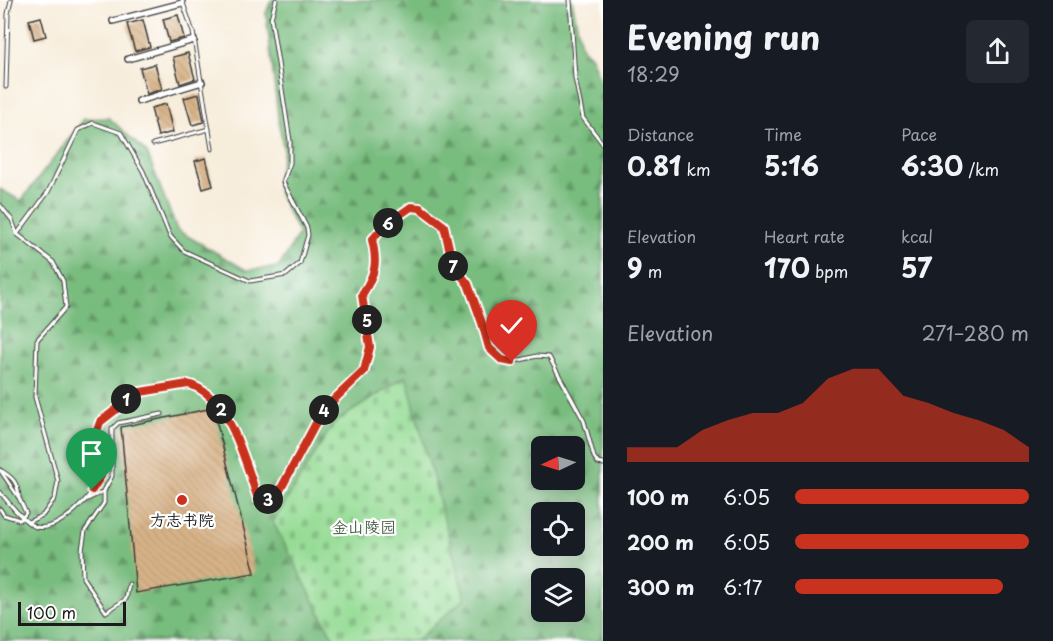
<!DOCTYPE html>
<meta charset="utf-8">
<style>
body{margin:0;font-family:"Playpen Sans","LXGW WenKai TC",sans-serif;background:#242831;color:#f1f3f6;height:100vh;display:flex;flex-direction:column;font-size:22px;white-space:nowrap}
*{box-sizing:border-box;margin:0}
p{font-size:20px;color:#9ea1a6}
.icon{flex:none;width:33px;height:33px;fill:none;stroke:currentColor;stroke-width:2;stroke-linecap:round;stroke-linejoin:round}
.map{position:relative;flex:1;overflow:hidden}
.details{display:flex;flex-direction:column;background:#171b24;width:450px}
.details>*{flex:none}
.needle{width:39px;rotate:266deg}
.controls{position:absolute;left:531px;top:436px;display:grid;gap:12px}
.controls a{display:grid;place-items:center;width:54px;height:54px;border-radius:9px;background:#171b24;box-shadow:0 3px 15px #0003;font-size:30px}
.scale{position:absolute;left:18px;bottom:15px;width:108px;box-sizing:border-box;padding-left:6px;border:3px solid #1c1c1c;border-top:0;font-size:16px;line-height:21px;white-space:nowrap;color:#1c1c1c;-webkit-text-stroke:4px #fff;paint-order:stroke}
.pin{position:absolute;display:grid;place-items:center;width:51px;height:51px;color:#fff;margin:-62px -26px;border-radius:50% 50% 50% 0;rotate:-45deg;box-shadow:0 0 6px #0007}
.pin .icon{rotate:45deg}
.km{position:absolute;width:30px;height:30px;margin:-15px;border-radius:50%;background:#222;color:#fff;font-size:16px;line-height:30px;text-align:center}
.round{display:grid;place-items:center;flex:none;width:63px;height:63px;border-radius:9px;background:#242831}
.summary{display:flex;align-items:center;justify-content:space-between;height:102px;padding:0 24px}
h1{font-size:33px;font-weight:700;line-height:45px}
.figures{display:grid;grid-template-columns:repeat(3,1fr);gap:9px;height:102px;padding:6px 24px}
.figures div{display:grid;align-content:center}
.figures b{font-size:26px;font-weight:700}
.figures small{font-size:16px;font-weight:400}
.figures p{font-size:16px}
.chart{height:168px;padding:12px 24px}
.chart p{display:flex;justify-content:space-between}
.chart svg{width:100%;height:108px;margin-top:6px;fill:#c8321e;opacity:.7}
ul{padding:0 24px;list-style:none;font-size:20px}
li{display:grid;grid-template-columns:96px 72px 1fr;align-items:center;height:45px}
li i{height:15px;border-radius:8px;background:#c8321e}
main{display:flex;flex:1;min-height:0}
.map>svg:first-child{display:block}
</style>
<main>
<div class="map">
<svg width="603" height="641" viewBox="0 0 603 641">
<defs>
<pattern id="forest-firs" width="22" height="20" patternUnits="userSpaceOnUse" patternTransform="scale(1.5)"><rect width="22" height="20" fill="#78bc7e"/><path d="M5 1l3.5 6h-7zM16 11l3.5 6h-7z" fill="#629866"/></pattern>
<pattern id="cemetery-stones" width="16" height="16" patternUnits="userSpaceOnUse" patternTransform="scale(1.5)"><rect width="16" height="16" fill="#96dc95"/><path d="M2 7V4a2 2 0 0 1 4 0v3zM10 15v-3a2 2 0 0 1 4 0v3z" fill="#81bc80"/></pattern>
<pattern id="building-back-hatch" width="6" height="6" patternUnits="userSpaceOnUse" patternTransform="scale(1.5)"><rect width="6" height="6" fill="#d8b388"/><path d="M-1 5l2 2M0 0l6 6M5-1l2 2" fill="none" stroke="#b99975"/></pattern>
</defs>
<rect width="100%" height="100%" fill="#fff"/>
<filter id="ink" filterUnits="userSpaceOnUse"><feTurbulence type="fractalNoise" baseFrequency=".0167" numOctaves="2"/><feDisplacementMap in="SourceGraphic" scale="12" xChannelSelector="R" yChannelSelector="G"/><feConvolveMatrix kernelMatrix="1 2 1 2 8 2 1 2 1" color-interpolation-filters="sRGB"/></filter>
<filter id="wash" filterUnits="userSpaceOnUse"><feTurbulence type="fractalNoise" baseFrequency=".008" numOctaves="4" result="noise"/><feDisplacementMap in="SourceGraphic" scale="24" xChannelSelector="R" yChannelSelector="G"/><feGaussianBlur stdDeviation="1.35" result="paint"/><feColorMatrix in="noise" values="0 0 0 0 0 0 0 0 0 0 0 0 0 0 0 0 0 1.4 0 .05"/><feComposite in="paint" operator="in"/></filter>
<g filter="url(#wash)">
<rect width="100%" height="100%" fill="#f7eddb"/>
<!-- forest -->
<path fill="url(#forest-firs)" stroke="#4a6c4d" stroke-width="1.5" fill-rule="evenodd" d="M271,0H572L581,46L591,57L603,88V641H0V189L21,201L84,119L109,118L147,153L177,230L246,270L279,267L299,234L278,192L277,181L284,150L279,124L266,13ZM542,447H574V480H542ZM542,513H574V546H542ZM542,579H574V612H542Z"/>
<!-- cemetery -->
<polygon fill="url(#cemetery-stones)" stroke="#597c58" stroke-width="1.5" points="406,376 465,598 416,641 335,641 273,522 334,423"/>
<g id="blocks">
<!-- building -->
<g fill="url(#building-back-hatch)">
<polygon points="178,15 184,38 169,42 163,19"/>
<polygon points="41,17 46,36 34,39 29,20"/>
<polygon points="143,20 150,47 135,51 127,24"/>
<polygon points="188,53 195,79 180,84 173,57"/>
<polygon points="155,64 162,89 147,94 140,68"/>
<polygon points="199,94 204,122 192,125 184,98"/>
<polygon points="166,104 173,132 158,136 151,108"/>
<polygon points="206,158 213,186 203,189 195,161"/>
<polygon points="213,408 255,573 136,593 121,427"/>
</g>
</g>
</g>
<g filter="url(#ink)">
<use href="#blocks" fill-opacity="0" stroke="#3d3b39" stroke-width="1.5"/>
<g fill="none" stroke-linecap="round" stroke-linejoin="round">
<defs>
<g id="service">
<polyline points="182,0 193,32 212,149"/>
<polyline points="570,0 575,78 583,118 603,144"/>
<polyline points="6,87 8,14 11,0"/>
<polyline points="153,144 209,129"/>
<polyline points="0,205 12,220 17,234"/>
<polyline points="0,470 19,498 26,513 20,520 4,515 0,509"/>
<path d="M2,471C13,478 17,482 19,496"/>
<polyline points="104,491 104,503 85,531 82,550 83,578 106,612 126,599 129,584"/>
<path d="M0,492C7,501 26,524 36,527C59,532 95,495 101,475C106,457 87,440 99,422C102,419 108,417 111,415C118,409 124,402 129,394L188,384C230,395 246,462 258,499L264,501L277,496L323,410L365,371L370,347L362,295C375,274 378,264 372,240L384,226L411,207L420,208L444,226L453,265L468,283L482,323L489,348L502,360L512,362L537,356L549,357L584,421L594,457L598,463L603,464"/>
<polyline points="84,501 104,491 112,476 112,429 118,423 162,414"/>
<polyline points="28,522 43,515 55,498 58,481 35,397 37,340 66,307 63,281 53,262 17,234 48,192 78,130 93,123 121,133 143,171 170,236 184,251 250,281 286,275 300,263 308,235 307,228 283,182 290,163 290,141 271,18 276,0"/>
</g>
<g id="minor">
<polyline points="113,21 182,3"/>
<polyline points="128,59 194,40"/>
<polyline points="139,101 202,82"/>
</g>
</defs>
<!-- service casing -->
<use href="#service" stroke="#3d3b39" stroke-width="5"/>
<!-- minor casing -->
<use href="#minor" stroke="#3d3b39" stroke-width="8"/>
<!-- service -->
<use href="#service" stroke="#fff" stroke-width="3"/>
<!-- minor -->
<use href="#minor" stroke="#fff" stroke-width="5"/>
</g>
</g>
<g fill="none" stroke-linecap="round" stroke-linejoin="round" filter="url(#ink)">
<defs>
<path id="route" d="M92,490L101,476L102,462L94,440L100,422L122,405L129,394L188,384C230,395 245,462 258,499L264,501L277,496L323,410L364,371L370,347L362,295C375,274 378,264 372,240L384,226L411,207L420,208L444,226L453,265L468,284L482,323L489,348L502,360L512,362"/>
</defs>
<!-- route casing -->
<use href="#route" stroke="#fff" stroke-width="12"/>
<!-- route -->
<use href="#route" stroke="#c8321e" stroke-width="8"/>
</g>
<!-- markers -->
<circle fill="#c8321e" stroke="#fff" stroke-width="2" cx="182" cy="500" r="6"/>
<g text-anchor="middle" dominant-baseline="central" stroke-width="4.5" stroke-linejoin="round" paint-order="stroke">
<!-- poi labels -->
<g font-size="16" fill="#1c1c1c" stroke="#fff">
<text x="182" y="519">方志书院</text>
</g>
<!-- park labels -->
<g font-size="16" fill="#475f46" stroke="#fff">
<text x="364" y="526">金山陵园</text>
</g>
</g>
</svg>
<div class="controls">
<a><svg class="needle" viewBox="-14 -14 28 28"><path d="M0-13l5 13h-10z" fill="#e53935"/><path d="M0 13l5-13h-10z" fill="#9ea1a6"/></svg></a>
<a><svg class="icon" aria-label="locate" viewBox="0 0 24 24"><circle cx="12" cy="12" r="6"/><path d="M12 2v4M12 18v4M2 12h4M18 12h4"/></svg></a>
<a><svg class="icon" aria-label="layers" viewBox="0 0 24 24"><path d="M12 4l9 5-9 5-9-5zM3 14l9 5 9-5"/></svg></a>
</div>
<div class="scale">100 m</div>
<div class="pin" style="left:92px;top:490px;background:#1e9e55"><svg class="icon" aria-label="arrive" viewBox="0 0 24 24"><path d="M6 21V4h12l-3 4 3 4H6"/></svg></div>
<div class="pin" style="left:512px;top:362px;background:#d93025"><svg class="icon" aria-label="check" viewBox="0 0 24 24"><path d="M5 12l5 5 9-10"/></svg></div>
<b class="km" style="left:126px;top:399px">1</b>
<b class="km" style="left:221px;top:409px">2</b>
<b class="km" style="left:268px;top:499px">3</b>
<b class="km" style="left:324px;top:410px">4</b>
<b class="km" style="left:367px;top:320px">5</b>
<b class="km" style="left:388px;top:223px">6</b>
<b class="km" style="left:453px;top:266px">7</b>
</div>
<section class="details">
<div class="summary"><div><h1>Evening run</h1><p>18:29</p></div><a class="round"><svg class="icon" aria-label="share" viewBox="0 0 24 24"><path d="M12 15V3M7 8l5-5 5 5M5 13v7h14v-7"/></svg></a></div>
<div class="figures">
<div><p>Distance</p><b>0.81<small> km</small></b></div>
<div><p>Time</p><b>5:16</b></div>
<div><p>Pace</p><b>6:30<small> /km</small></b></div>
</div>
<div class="figures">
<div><p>Elevation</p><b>9<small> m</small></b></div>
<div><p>Heart rate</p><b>170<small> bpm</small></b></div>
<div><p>kcal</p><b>57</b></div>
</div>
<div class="chart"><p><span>Elevation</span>271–280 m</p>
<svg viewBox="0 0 160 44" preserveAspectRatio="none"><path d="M0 44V38L10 38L20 38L30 31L40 27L50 24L60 24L70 20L80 10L90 6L100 6L110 17L120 20L130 24L140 27L150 31L160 38V44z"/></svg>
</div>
<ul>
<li><b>100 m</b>6:05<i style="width:100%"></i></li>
<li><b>200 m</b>6:05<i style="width:100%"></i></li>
<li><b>300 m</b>6:17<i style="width:89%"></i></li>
</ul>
</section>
</main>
